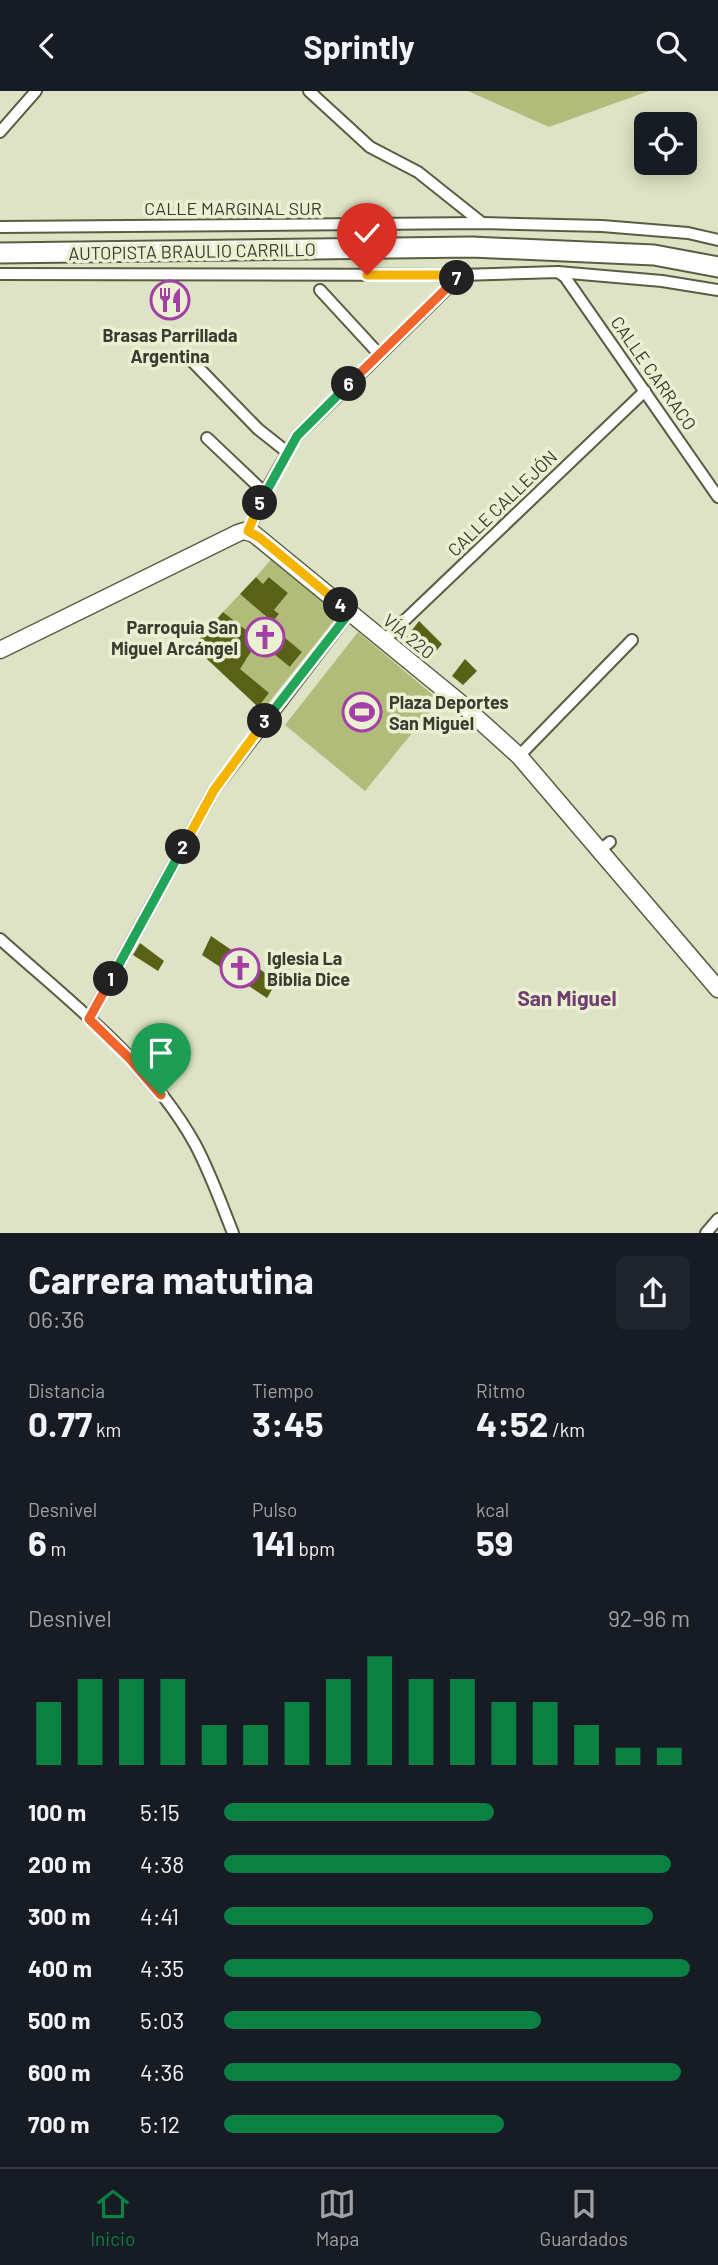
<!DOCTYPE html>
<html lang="es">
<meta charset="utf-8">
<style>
body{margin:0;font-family:Barlow,sans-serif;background:#20242c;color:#f1f3f6;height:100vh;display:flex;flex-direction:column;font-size:26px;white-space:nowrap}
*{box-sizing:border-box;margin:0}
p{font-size:23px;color:#9ea1a6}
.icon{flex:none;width:38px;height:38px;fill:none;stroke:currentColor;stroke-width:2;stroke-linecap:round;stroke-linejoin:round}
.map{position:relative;height:1142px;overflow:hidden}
.panel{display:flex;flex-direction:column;background:#171b24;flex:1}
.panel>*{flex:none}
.tools{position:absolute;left:634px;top:21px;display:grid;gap:14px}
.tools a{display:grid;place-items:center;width:63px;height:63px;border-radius:10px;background:#171b24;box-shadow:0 4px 18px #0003;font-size:35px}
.pin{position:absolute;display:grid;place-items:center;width:60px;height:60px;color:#fff;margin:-72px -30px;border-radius:50% 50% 50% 0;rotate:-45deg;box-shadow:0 0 7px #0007}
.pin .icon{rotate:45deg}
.km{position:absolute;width:35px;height:35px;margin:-18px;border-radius:50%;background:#222;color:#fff;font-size:19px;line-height:35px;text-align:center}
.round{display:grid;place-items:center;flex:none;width:74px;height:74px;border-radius:10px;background:#20242c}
.overview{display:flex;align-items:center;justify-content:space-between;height:119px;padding:0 28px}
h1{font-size:38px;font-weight:700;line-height:52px}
.stats{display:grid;grid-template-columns:repeat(3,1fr);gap:10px;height:119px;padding:7px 28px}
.stats div{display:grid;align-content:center}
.stats b{font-size:35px;font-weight:700}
.stats small{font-size:19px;font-weight:400}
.stats p{font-size:19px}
.chart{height:196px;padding:14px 28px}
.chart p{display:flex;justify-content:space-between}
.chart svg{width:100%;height:126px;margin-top:7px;stroke:#0b8043;stroke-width:6}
ul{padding:0 28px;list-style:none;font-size:23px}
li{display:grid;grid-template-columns:112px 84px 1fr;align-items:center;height:52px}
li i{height:18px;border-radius:9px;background:#0b8043}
header{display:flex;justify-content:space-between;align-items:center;height:91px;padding:0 28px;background:#171b24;font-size:32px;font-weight:700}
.dock{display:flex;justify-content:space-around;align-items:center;height:98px;border-top:2px solid #363941;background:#171b24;font-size:19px;color:#9ea1a6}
.dock a{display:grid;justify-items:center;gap:4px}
.dock .current{color:#0b8043}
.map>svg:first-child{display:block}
</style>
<header><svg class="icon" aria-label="back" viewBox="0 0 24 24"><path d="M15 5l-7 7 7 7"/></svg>Sprintly<svg class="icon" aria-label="search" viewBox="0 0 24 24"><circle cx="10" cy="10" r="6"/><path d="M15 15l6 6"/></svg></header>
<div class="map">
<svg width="718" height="1142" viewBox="0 0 718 1142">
<rect width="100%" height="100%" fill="#dde3c4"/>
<!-- green -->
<g fill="#b1bc7b">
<polygon points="468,0 649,0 549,36"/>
<polygon points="274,465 341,521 262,620 258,616 268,602 230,590 249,565 212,533 216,529 243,551 258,550 291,576 302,561 270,534 279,523 274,519 288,502 270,486 263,493 256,486"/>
<polygon points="240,503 268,520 250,542 223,521"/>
<polygon points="358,541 439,609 365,700 285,634"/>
</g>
<!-- building -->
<g fill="#586115">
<polygon points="256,486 263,493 269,486 288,502 274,519 279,523 270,534 302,561 290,576 258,550 240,578 269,602 258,616 193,555 223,521 246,539 255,530 268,527 240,503"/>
<polygon points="419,530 442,553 432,565 407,546"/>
<polygon points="465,568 477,580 463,594 452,585"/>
<polygon points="211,845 277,890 267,907 202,864"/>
<polygon points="140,852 164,870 158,880 133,864"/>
</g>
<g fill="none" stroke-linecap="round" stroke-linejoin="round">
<defs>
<g id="street">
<polyline points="309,0 370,56 418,81 482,132"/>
<polyline points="0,41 36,0"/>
<polyline points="0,136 482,132 602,135 688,142 718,149"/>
<polyline points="558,181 565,186 718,406"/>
<polyline points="0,183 461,184 558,181 662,190 718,199"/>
<polyline points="320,199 379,263"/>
<polyline points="191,269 258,338 287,361"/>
<polyline points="207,347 265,402"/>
<polyline points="248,440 268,396 297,345 461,184"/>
<polyline points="384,549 645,300"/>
<polyline points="519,665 632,549"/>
<polyline points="599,760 610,751"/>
<path d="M0,848C69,910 149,970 195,1053C210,1081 221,1112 233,1142"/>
<polyline points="89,928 214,699 350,521"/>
<polyline points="706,1142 718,1128"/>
</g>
<polyline id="secondary" points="0,559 238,442 244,440 254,443 458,610 519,665 718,898"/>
<polyline id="highway" points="0,162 472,156 654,164 718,176"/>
</defs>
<!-- street casing -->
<use href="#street" stroke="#595e43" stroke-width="14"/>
<!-- secondary casing -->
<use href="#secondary" stroke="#595e43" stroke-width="19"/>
<!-- highway casing -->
<use href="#highway" stroke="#595e43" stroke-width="23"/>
<!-- street -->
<use href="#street" stroke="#fff" stroke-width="10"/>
<!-- secondary -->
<use href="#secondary" stroke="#fff" stroke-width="16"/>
<!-- highway -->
<use href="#highway" stroke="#fff" stroke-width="19"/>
</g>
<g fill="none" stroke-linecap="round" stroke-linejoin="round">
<defs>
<polyline id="split-1" points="111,888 89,928 130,968 161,1004"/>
<polyline id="split-2" points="111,888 183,756"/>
<polyline id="split-3" points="183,756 214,699 265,630"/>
<polyline id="split-4" points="265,630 350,521 341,514"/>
<polyline id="split-5" points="260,412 248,440 260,447 341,514"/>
<polyline id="split-6" points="260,412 297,345 349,293"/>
<polyline id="split-7" points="349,293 457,187"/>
<polyline id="split-8" points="367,184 461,184 457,187"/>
</defs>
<!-- split-1 casing -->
<use href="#split-1" stroke="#fff" stroke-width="14"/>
<!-- split-2 casing -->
<use href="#split-2" stroke="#fff" stroke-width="14"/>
<!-- split-3 casing -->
<use href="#split-3" stroke="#fff" stroke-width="14"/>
<!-- split-4 casing -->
<use href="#split-4" stroke="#fff" stroke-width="14"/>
<!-- split-5 casing -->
<use href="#split-5" stroke="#fff" stroke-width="14"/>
<!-- split-6 casing -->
<use href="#split-6" stroke="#fff" stroke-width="14"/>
<!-- split-7 casing -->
<use href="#split-7" stroke="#fff" stroke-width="14"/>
<!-- split-8 casing -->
<use href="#split-8" stroke="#fff" stroke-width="14"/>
<!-- split-1 -->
<use href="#split-1" stroke="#f0652b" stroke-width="9"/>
<!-- split-2 -->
<use href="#split-2" stroke="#22a559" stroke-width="9"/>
<!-- split-3 -->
<use href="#split-3" stroke="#f5b400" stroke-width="9"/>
<!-- split-4 -->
<use href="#split-4" stroke="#22a559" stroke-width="9"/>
<!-- split-5 -->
<use href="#split-5" stroke="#f5b400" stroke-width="9"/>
<!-- split-6 -->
<use href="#split-6" stroke="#22a559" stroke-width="9"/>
<!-- split-7 -->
<use href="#split-7" stroke="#f0652b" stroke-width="9"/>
<!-- split-8 -->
<use href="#split-8" stroke="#f5b400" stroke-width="9"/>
</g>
<!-- icons -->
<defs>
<symbol id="restaurant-ring" viewBox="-11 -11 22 22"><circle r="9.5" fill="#eaf0d1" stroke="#a340a6" stroke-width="1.5"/><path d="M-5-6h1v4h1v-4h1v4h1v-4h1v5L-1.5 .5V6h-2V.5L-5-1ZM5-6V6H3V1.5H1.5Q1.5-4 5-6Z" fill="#a340a6"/></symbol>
<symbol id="church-ring" viewBox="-11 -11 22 22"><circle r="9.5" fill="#eaf0d1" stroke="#a340a6" stroke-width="1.5"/><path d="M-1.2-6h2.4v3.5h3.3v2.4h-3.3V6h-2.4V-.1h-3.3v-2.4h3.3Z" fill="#a340a6"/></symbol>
<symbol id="stadium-ring" viewBox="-11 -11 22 22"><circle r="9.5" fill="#eaf0d1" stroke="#a340a6" stroke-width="1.5"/><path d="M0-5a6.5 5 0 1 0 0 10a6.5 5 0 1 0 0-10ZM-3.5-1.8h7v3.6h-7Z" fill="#a340a6"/></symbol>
</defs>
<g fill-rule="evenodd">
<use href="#restaurant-ring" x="148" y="187" width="44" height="44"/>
<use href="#church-ring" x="243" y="524" width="44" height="44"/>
<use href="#stadium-ring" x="340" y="599" width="44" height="44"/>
<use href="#church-ring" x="218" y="855" width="44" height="44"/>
</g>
<g text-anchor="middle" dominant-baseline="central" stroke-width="7" stroke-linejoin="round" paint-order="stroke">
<!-- street labels -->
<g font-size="18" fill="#3a3c30" stroke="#eaf0d1">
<text x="233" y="117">CALLE MARGINAL SUR</text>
<text transform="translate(192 160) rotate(-1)">AUTOPISTA BRAULIO CARRILLO</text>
<text transform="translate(654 282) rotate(55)">CALLE CARRACO</text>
<text transform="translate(502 412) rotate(-44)">CALLE CALLEJÓN</text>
<text transform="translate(409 545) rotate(39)">VÍA 220</text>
</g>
<!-- poi labels -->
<g font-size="18" font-weight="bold" fill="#3a3c30" stroke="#eaf0d1" text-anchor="start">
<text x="170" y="244" text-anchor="middle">Brasas Parrillada<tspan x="170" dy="21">Argentina</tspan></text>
<text x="238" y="536" text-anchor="end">Parroquia San<tspan x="238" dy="21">Miguel Arcángel</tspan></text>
<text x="389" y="611">Plaza Deportes<tspan x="389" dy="21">San Miguel</tspan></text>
<text x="267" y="867">Iglesia La<tspan x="267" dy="21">Biblia Dice</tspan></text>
</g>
<!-- quarter labels -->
<g font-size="21" font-weight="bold" fill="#703e71" stroke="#eaf0d1">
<text x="567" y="906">San Miguel</text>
</g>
</g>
</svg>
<div class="tools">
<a><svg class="icon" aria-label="locate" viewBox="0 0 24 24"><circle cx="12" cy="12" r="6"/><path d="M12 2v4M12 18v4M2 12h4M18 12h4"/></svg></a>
</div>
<div class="pin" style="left:161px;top:1004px;background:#1e9e55"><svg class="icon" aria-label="arrive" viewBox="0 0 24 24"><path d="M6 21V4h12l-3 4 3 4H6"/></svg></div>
<div class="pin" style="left:367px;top:184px;background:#d93025"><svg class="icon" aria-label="check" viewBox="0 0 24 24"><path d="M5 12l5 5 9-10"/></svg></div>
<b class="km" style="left:111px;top:888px">1</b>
<b class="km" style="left:183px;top:756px">2</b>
<b class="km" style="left:265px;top:630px">3</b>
<b class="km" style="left:341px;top:514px">4</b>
<b class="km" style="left:260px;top:412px">5</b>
<b class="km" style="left:349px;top:293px">6</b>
<b class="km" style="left:457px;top:187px">7</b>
</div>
<section class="panel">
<div class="overview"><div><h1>Carrera matutina</h1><p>06:36</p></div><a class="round"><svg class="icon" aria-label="share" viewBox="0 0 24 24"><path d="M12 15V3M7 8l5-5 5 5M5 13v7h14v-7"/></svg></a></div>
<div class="stats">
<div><p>Distancia</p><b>0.77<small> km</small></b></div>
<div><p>Tiempo</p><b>3:45</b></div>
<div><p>Ritmo</p><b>4:52<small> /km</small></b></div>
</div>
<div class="stats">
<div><p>Desnivel</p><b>6<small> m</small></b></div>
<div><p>Pulso</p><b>141<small> bpm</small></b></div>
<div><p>kcal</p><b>59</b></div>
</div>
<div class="chart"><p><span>Desnivel</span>92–96 m</p>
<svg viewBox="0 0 160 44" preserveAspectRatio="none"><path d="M5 44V22M15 44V14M25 44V14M35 44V14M45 44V30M55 44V30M65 44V22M75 44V14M85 44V6M95 44V14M105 44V14M115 44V22M125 44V22M135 44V30M145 44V38M155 44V38"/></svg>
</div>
<ul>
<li><b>100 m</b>5:15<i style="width:58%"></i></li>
<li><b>200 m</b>4:38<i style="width:96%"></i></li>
<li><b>300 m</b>4:41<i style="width:92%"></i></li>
<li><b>400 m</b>4:35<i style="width:100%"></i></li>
<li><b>500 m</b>5:03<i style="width:68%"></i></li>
<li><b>600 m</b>4:36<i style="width:98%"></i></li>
<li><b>700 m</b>5:12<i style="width:60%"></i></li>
</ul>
</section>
<nav class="dock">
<a class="current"><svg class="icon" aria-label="home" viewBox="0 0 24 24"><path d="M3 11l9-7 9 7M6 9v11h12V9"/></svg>Inicio</a>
<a><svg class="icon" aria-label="map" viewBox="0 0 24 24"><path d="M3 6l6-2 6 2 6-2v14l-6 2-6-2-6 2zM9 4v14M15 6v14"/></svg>Mapa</a>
<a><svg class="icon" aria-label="saved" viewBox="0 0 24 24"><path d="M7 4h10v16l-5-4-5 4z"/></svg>Guardados</a>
</nav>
